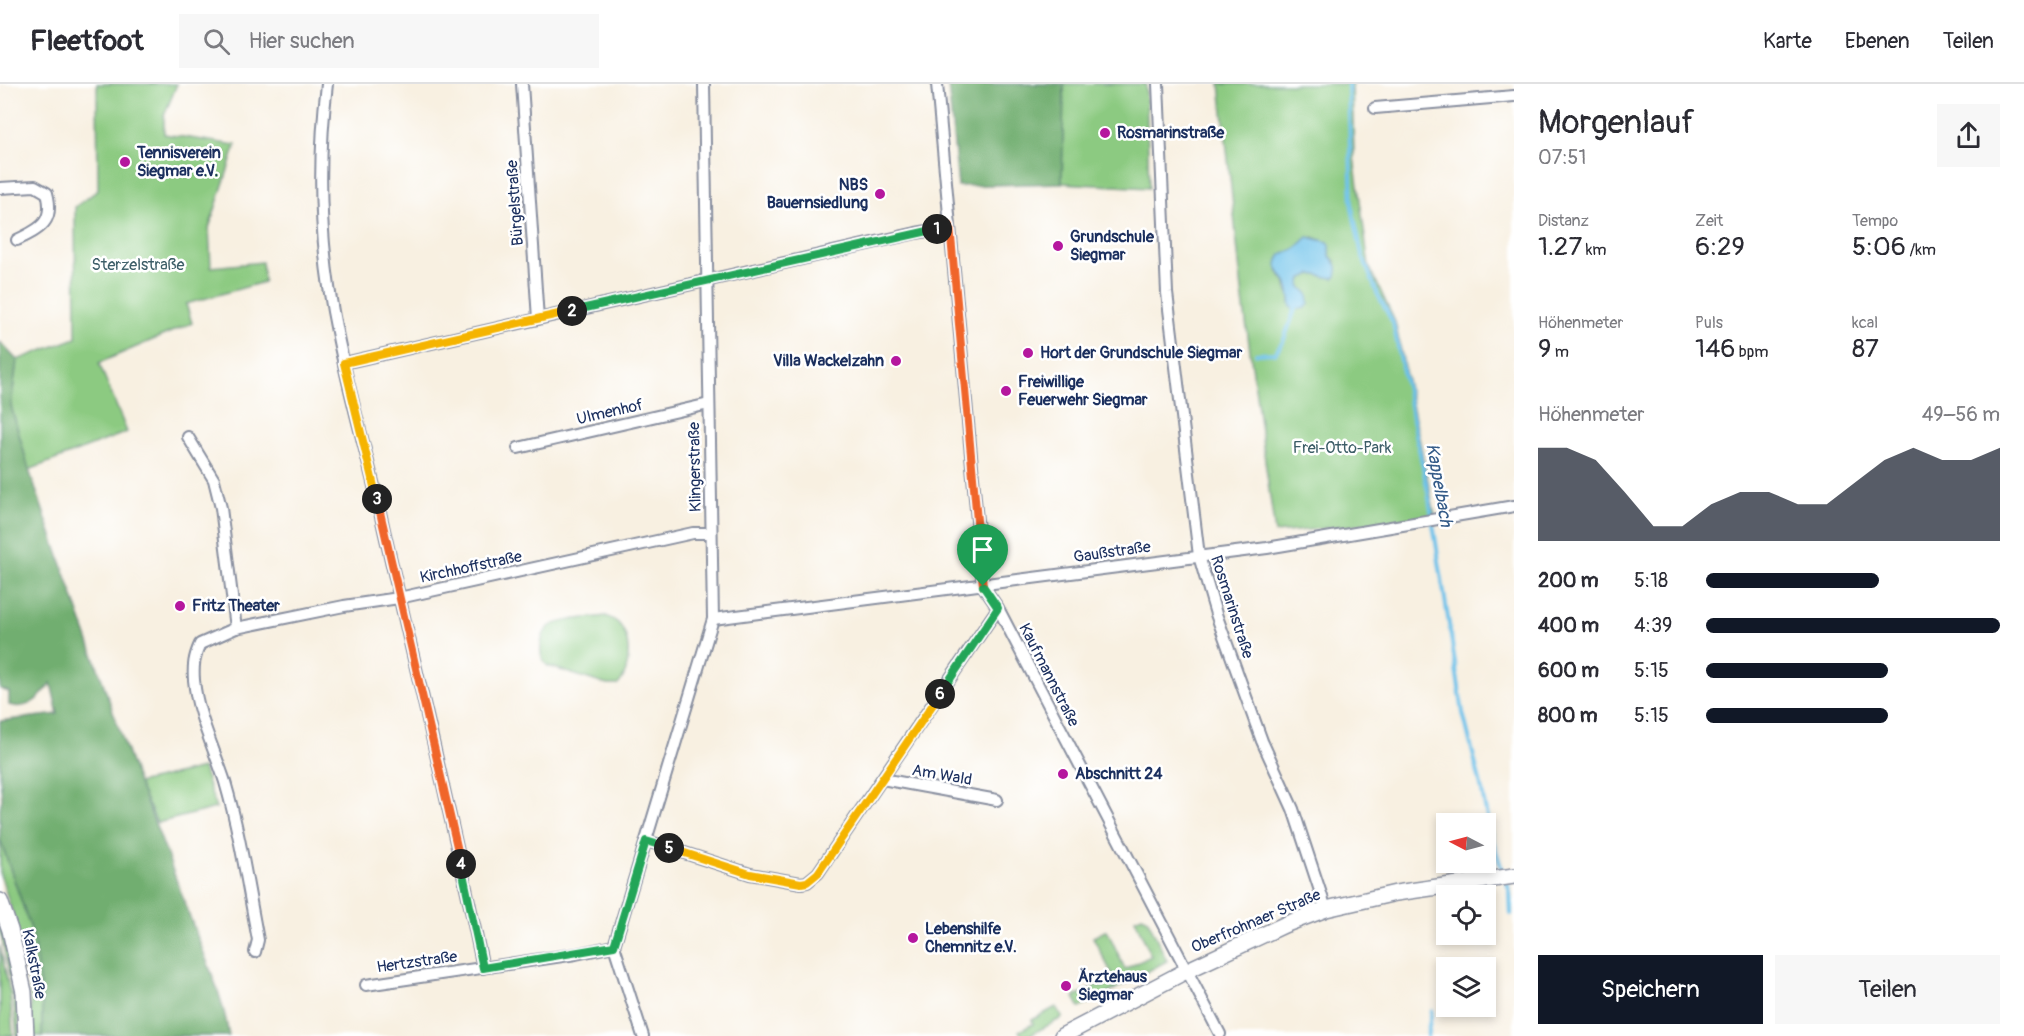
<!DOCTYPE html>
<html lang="de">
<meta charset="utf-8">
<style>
body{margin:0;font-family:Pangolin,sans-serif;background:#f7f7f7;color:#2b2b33;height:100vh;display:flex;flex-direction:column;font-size:22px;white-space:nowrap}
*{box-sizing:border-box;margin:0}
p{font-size:20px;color:#7c7c81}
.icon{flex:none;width:33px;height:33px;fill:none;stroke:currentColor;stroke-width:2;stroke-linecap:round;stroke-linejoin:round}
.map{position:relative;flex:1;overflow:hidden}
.side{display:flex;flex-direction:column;background:#fff;width:510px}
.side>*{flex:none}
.needle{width:39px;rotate:276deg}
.tools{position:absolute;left:1436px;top:729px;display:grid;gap:12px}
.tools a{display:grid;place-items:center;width:60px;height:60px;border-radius:0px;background:#fff;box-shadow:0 3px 9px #0003;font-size:30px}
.pin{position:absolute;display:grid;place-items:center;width:51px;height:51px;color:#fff;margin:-62px -26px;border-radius:50% 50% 50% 0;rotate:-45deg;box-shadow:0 0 6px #0007}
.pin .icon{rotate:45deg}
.km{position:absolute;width:30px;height:30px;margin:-15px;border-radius:50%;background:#222;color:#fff;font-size:16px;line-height:30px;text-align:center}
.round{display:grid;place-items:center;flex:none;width:63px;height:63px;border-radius:0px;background:#f7f7f7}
.summary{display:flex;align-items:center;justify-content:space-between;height:102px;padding:0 24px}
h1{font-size:33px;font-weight:600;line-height:45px}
.figures{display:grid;grid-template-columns:repeat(3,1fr);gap:9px;height:102px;padding:6px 24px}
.figures div{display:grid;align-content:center}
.figures b{font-size:26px;font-weight:600}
.figures small{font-size:16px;font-weight:400}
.figures p{font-size:16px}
.chart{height:168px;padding:12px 24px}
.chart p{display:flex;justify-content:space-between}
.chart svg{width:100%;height:108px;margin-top:6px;fill:#111827;opacity:.7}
.primary-button{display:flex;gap:12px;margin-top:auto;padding:12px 24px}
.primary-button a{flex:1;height:69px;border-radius:0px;background:#111827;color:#fff;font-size:24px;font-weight:600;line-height:69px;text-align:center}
.primary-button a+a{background:#f7f7f7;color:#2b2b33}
ul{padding:0 24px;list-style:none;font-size:20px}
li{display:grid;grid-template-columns:96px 72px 1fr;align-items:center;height:45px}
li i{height:15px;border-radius:8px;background:#111827}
header{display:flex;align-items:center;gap:36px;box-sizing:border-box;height:84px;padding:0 30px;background:#fff;border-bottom:2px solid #e1e1e2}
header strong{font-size:28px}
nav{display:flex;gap:33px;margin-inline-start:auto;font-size:21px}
.search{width:420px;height:54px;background:#f7f7f7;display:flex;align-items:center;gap:15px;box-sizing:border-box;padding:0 21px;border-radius:0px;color:#7c7c81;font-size:22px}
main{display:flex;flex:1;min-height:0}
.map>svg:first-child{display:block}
</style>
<header>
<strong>Fleetfoot</strong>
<div class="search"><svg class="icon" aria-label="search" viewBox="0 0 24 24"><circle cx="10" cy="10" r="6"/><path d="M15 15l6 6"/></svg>Hier suchen</div>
<nav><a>Karte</a><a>Ebenen</a><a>Teilen</a></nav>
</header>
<main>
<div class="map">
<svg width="1514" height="952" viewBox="0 0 1514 952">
<rect width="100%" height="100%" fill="#fff"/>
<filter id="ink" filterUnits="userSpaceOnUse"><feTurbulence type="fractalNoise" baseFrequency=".0167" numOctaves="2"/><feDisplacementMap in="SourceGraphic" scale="12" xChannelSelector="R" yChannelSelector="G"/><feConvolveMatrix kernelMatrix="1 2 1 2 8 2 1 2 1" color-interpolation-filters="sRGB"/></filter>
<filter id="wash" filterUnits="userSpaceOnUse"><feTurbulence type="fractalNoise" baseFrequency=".008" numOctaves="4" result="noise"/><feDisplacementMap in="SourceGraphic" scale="24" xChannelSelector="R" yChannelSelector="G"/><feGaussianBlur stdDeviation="1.35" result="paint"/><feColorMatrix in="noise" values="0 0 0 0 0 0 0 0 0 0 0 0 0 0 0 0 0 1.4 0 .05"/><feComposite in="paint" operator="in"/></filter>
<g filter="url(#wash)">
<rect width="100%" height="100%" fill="#f8f0e1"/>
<!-- green -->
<g fill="#8cca81" stroke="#547c70" stroke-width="1.5" fill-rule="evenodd">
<polygon points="97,0 177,0 164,32 164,50 236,61 209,144 211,183 262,178 264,198 186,220 192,239 99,279 127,348 29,386 11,322 17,276 76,254 75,123 98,106"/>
<polygon points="1064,0 1146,0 1149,104 1062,99"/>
<path d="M1220,0H1352L1354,73L1369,182L1395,238L1435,431L1351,442L1275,449L1243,216ZM1313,153L1321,156L1330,165V172L1336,178L1333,194L1312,190L1302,194L1300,202L1303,207L1306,208L1302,225H1295L1290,219L1291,212L1287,206L1285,197L1278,188L1285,169C1297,166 1302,158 1313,153Z"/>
<path d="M606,532C610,534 615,536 618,539C632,553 631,587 618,601H607L548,582C541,576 540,570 541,561C542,554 543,548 549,543C560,535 591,534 606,532Z"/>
<polygon points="203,684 216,724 157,739 138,699"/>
<polygon points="0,755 32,848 42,917 42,952 32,952 30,907 17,843 0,790"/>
<polygon points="1142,832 1147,834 1167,877 1080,924 1074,913 1099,900 1101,903 1115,896 1093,853 1107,846 1125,885 1151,872 1135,835"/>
<polygon points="0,834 17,908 20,952 17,952 13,909 0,845"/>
<polygon points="0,862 10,909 13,952 0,952"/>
<polygon points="1056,923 1062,932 1062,934 1028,952 1022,952 1019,947 1033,940 1032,936"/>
</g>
<!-- forest -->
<g fill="#71ae6f" stroke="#466e66" stroke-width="1.5">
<polygon points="948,0 1064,0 1062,99 958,102"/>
<path d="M0,258L17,276L11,322L29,386L138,699C158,743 173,788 190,833C205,875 222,907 229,952H42V917L32,848L0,755V724L2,715L0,692V637L58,630L51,599C41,613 29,627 9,621V608L0,605Z"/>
</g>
<!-- water -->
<path fill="#6ec2ea" stroke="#4478a4" stroke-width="1.5" d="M1308,153L1328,158L1330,161V172C1336,180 1339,181 1336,192L1333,194L1312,190L1302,194L1300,202L1308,210L1309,220L1305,224L1295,225L1291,223C1290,214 1290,206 1286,198C1281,188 1272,184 1281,171L1294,166Z"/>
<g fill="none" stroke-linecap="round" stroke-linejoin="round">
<!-- stream -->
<g stroke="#6ec2ea" stroke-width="4">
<polyline points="1348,0 1352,124 1362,171 1377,209 1393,239 1428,408 1463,629 1481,702 1489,744 1503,789"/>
<polyline points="1256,270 1275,269 1283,258 1295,225"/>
<polyline points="1506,796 1510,809 1511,830"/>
<polyline points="1427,952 1432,927"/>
</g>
</g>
</g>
<g filter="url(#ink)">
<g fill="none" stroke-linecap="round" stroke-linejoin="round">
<defs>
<g id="minor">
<path d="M327,0C317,82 320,167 337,248C348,304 364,359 377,415C412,571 451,727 483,884"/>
<polyline points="522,0 538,235"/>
<polyline points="937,0 983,502 998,524 1220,950"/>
<polyline points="1158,0 1167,209 1199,472 1216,530 1262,657 1293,725 1326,825"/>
<polyline points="1375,24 1514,12"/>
<path d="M0,104L35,102L47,109C55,138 40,145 17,156"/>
<polyline points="344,279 916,149 950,143"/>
<polyline points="188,353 214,396 221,424 236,544"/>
<polyline points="518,364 709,320"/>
<polyline points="713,535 1267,464 1514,422"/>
<polyline points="882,695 997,716"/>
<polyline points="647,757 750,790 801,799 807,798 818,789 998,524"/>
<path d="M255,868L258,856C248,804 240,749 225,698C214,664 197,631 194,596C193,582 194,573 200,560L236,544L344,522L399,514L693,449H711"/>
<polyline points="366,901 576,870 614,862"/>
<polyline points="643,952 614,862 713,535 704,0"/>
</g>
<g id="secondary">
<polyline points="0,817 10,846 24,908 26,952"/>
<polyline points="1062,952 1186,887 1284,841 1326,825 1396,809 1514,792"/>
</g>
</defs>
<!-- minor casing -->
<use href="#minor" stroke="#8a90a0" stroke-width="14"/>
<!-- secondary casing -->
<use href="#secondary" stroke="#8a90a0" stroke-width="18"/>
<!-- minor -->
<use href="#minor" stroke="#fff" stroke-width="10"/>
<!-- secondary -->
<use href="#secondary" stroke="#fff" stroke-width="15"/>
</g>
</g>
<g fill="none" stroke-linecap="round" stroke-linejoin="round" filter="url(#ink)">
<defs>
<polyline id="split-1" points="937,145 950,142 983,502"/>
<polyline id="split-2" points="572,227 937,145"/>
<polyline id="split-3" points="377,415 344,279 572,227"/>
<polyline id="split-4" points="377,415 461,780"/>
<polyline id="split-5" points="461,780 483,884 614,862 646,757 669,764"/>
<polyline id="split-6" points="669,764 750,790 801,799 807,798 818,789 940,610"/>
<polyline id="split-7" points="940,610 998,524 983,502"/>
</defs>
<!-- split-1 casing -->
<use href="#split-1" stroke="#fff" stroke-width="12"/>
<!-- split-2 casing -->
<use href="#split-2" stroke="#fff" stroke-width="12"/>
<!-- split-3 casing -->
<use href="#split-3" stroke="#fff" stroke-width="12"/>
<!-- split-4 casing -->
<use href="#split-4" stroke="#fff" stroke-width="12"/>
<!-- split-5 casing -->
<use href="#split-5" stroke="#fff" stroke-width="12"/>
<!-- split-6 casing -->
<use href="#split-6" stroke="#fff" stroke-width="12"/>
<!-- split-7 casing -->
<use href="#split-7" stroke="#fff" stroke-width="12"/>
<!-- split-1 -->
<use href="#split-1" stroke="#f0652b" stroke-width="8"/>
<!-- split-2 -->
<use href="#split-2" stroke="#22a559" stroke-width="8"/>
<!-- split-3 -->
<use href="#split-3" stroke="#f5b400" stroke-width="8"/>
<!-- split-4 -->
<use href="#split-4" stroke="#f0652b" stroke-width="8"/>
<!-- split-5 -->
<use href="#split-5" stroke="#22a559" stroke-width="8"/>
<!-- split-6 -->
<use href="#split-6" stroke="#f5b400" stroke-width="8"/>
<!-- split-7 -->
<use href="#split-7" stroke="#22a559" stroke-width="8"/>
</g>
<!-- markers -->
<g fill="#b5179e" stroke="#fff" stroke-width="2">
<circle cx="1105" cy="49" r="6"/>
<circle cx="125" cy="78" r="6"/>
<circle cx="880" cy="110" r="6"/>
<circle cx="1058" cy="162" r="6"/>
<circle cx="1028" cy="269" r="6"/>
<circle cx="896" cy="277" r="6"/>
<circle cx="1006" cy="307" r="6"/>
<circle cx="180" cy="522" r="6"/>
<circle cx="1063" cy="690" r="6"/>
<circle cx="913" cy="854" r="6"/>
<circle cx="1066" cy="902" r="6"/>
</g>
<g text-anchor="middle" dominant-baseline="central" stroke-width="5" stroke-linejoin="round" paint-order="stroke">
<!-- poi labels -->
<g font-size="16" font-weight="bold" fill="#1b2f5e" stroke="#fff" text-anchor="start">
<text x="1117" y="49">Rosmarinstraße</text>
<text x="137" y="69">Tennisverein<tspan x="137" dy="18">Siegmar e.V.</tspan></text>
<text x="868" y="101" text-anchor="end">NBS<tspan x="868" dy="18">Bauernsiedlung</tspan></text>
<text x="1070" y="153">Grundschule<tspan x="1070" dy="18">Siegmar</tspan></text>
<text x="1040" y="269">Hort der Grundschule Siegmar</text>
<text x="884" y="277" text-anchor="end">Villa Wackelzahn</text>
<text x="1018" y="298">Freiwillige<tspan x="1018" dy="18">Feuerwehr Siegmar</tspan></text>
<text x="192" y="522">Fritz Theater</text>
<text x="1075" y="690">Abschnitt 24</text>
<text x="925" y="845">Lebenshilfe<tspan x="925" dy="18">Chemnitz e.V.</tspan></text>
<text x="1078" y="893">Ärztehaus<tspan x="1078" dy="18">Siegmar</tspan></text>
</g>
<!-- street labels -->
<g font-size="16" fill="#1b2f5e" stroke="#fff">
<text transform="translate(515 119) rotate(-94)">Bürgelstraße</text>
<text transform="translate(610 328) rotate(-13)">Ulmenhof</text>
<text transform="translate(695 383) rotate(-91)">Klingerstraße</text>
<text transform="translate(1112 468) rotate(-8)">Gaußstraße</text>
<text transform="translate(471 483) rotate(-12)">Kirchhoffstraße</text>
<text transform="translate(1232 523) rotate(72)">Rosmarinstraße</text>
<text transform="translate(1049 591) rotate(63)">Kaufmannstraße</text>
<text transform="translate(942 691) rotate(10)">Am Wald</text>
<text transform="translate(1256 837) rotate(-23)">Oberfrohnaer Straße</text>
<text transform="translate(417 878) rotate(-8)">Hertzstraße</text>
<text transform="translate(34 880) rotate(79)">Kalkstraße</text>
</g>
<!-- park labels -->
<g font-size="16" fill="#3d5e68" stroke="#fff">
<text x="138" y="181">Sterzelstraße</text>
<text x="1342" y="364">Frei-Otto-Park</text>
</g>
<!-- water labels -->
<g font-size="18" font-style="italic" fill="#345b88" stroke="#fff">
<text transform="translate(1439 401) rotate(80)">Kappelbach</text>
</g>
</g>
</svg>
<div class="tools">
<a><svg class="needle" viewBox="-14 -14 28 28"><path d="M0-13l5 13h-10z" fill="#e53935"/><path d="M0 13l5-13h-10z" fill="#7c7c81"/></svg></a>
<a><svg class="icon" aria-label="locate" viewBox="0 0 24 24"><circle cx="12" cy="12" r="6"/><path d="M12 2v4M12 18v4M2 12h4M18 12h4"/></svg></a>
<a><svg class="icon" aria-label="layers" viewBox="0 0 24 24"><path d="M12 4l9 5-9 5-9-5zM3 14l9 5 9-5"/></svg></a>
</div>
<div class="pin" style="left:983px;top:502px;background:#1e9e55"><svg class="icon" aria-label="arrive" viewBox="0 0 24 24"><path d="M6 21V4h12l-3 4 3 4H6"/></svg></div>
<b class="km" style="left:937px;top:145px">1</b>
<b class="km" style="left:572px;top:227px">2</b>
<b class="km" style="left:377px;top:415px">3</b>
<b class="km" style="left:461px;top:780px">4</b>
<b class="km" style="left:669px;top:764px">5</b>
<b class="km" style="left:940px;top:610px">6</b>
</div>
<section class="side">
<div class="summary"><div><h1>Morgenlauf</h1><p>07:51</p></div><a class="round"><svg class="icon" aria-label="share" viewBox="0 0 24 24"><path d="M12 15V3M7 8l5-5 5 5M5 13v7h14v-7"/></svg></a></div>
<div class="figures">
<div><p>Distanz</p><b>1.27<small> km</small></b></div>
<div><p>Zeit</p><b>6:29</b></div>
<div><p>Tempo</p><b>5:06<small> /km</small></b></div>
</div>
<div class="figures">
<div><p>Höhenmeter</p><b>9<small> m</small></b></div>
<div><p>Puls</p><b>146<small> bpm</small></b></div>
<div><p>kcal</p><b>87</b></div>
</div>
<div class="chart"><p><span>Höhenmeter</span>49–56 m</p>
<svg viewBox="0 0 160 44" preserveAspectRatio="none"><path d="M0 44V6L10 6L20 11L30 24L40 38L50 38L60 29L70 24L80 24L90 29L100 29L110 20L120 11L130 6L140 11L150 11L160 6V44z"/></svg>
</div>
<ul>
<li><b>200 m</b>5:18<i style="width:59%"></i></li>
<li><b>400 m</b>4:39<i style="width:100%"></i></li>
<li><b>600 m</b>5:15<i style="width:62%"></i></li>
<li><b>800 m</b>5:15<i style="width:62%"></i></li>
</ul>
<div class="primary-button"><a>Speichern</a><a>Teilen</a></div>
</section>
</main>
